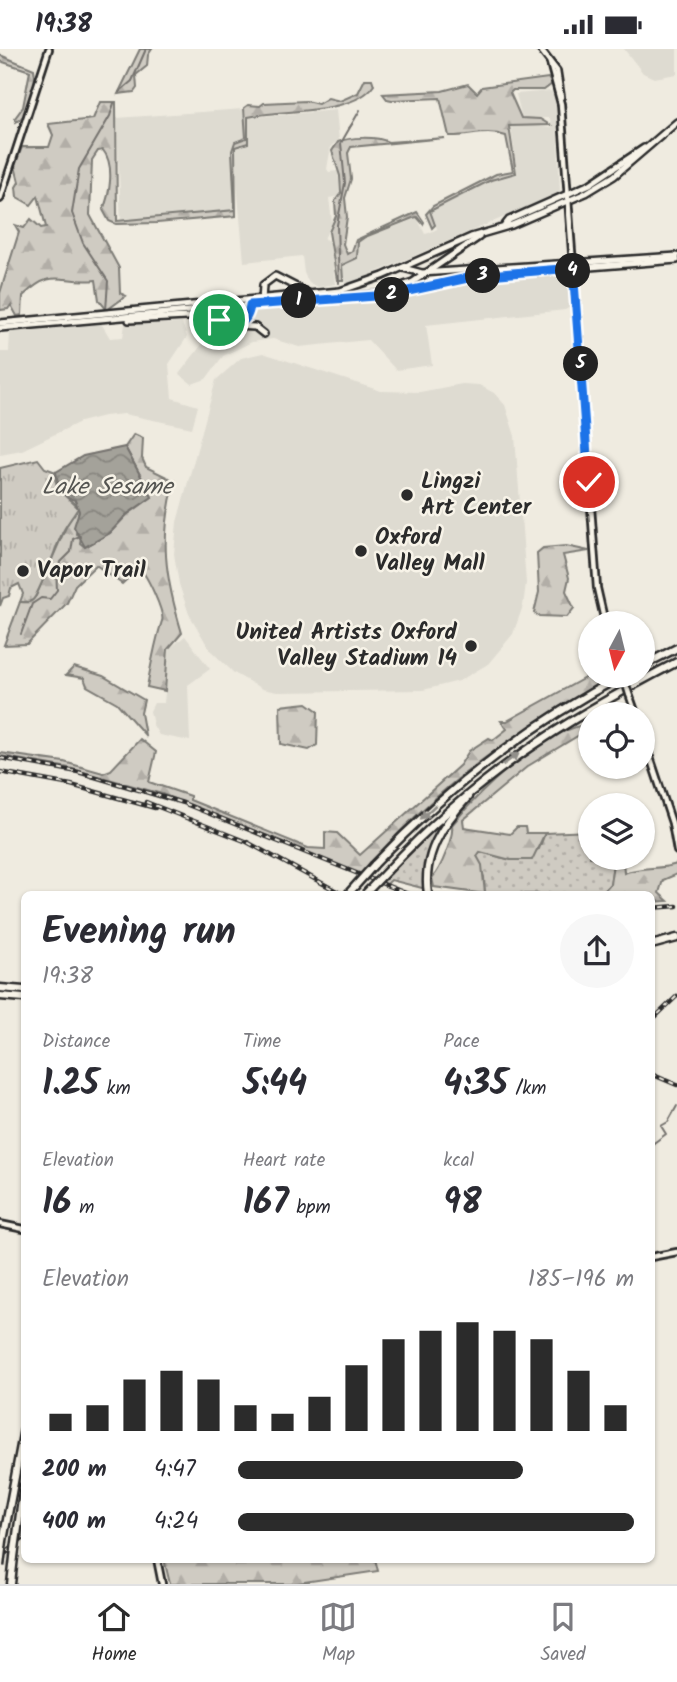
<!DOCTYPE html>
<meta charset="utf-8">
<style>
body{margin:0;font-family:Kalam,sans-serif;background:#f7f7f7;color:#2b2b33;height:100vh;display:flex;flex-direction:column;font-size:26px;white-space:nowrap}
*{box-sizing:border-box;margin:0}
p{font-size:23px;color:#7c7c81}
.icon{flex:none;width:38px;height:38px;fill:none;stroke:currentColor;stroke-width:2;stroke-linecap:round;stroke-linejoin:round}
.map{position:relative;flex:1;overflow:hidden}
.sheet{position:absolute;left:21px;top:842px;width:634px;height:672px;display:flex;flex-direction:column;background:#fff;border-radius:10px;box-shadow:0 2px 5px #0004}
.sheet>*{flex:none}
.needle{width:46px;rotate:187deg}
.tools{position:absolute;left:578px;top:562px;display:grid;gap:14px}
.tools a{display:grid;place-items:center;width:77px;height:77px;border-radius:50%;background:#fff;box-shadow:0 2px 5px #0004;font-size:35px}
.pin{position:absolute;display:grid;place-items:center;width:60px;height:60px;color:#fff;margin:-30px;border:4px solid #fff;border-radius:50%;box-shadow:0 2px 7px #0007}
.km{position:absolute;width:35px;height:35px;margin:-18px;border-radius:50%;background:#222;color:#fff;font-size:19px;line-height:35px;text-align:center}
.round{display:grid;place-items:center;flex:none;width:74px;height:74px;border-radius:37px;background:#f7f7f7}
.overview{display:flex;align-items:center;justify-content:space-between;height:119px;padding:0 21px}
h1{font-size:38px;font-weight:700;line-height:52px}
.stats{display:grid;grid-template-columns:repeat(3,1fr);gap:10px;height:119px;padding:7px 21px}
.stats div{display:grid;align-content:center}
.stats b{font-size:35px;font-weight:700}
.stats small{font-size:19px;font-weight:400}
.stats p{font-size:19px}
.chart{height:196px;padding:14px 21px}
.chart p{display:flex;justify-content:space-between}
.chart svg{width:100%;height:126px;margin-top:7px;stroke:#2b2b2b;stroke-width:6}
ul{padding:0 21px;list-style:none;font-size:23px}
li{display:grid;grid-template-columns:112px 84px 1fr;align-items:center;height:52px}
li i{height:18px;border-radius:9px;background:#2b2b2b}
.status{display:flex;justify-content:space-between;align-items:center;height:49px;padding:0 35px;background:#fff;direction:ltr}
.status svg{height:19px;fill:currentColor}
.tab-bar{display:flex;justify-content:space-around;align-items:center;height:98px;border-top:2px solid #e1e1e2;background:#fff;font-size:19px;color:#7c7c81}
.tab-bar a{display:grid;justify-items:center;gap:4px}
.tab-bar .selected{color:#2b2b2b}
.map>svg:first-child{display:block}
</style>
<div class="status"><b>19:38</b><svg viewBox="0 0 49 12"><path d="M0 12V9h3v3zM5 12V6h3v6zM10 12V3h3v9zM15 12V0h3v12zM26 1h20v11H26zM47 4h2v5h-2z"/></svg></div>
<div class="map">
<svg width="677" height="1535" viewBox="0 0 677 1535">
<defs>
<pattern id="grass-dots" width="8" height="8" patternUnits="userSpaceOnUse" patternTransform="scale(1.75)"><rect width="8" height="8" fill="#cfcbc2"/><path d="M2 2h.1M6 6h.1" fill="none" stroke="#b2aea7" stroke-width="1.8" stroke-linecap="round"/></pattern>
<pattern id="forest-firs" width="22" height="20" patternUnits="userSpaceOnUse" patternTransform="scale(1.75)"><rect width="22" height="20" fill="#cfcbc2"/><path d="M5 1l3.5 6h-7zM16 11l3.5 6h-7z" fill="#b2aea7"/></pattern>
<pattern id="park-tufts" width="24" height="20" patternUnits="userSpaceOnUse" patternTransform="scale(1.75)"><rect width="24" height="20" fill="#cfcbc2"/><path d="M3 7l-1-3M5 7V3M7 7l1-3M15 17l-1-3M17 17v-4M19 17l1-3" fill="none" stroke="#b2aea7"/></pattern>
<pattern id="water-waves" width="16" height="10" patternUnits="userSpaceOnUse" patternTransform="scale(1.75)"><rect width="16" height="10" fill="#a4a29a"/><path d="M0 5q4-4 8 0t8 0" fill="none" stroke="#86847e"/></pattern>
</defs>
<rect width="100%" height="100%" fill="#efebe0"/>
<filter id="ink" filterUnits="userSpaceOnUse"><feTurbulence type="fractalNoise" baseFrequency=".0143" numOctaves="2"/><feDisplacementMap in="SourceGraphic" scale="14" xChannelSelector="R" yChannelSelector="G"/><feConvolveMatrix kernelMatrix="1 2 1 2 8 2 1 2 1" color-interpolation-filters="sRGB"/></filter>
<g filter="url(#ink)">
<!-- built -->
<g fill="#dedbd1">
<polygon points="624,0 677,0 677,25 654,29 643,24"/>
<polygon points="550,42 556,45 560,144 358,231 347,234 343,230 343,217 357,209 359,193 365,189 417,169 425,185 429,184 437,180 431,162 491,132 517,125 511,78 527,76 551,79 550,69 522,69 516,45"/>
<polygon points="243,60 244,69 336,61 339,91 331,97 327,120 329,123 338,122 340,147 329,149 332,173 324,190 331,192 335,235 318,238 309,234 304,224 302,207 244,213 235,112 236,164 121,176 117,69"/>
<polygon points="563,223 569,226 572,257 565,261 426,276 432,316 396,321 368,291 299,298 273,290 252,293 223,307 206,330 192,335 179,325 214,280 227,286 239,280 250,272 253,261 394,248 473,231"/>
<polygon points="101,274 110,289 123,288 125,275 182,274 187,288 169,315 172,349 198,357 192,379 124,365 104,367 80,373 22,401 0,405 0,303 9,303 10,282"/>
<polygon points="263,304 381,342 420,343 462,335 479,336 494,344 505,356 515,387 526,534 523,557 513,585 488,615 459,632 423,641 277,643 262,640 234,624 210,601 189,565 179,535 174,505 177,473 216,331 241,309"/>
<polygon points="185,587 210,620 188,636 190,692 159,686 153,676 150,662 154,654 164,654 169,600"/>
</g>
<!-- grass -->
<g fill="url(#grass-dots)" stroke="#7d7b76" stroke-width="2">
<polygon points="456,759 439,781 426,840 391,831 386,836 382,833"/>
<polygon points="590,782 590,808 614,809 610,835 601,845 485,845 484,828 477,807 481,803 511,811 539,800 545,784"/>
</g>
<!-- forest -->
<g fill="url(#forest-firs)" stroke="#7d7b76" stroke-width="2">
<polygon points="140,0 152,0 148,6 147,17 136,26 137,39 134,43 118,45"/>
<path d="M0,6L34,20C37,35 30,66 16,73L15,69L23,58L30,22L0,12Z"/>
<path d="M548,29L552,35L544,41H513L510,44L521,69L540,70L550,76L509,77L516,124L491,131L430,162L435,176L432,179L426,165L433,157L496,125L513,122L506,87C486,80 469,88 449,87L440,49L392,51L387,50L383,45L442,42L468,35L477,44L482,38Z"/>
<path d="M365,30H372L374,36C354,66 281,60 248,68V94L235,98L236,167L157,174L116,175L109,172L103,161C110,145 115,116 103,101L98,102L92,111L90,166L119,219L120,244L126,247L107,261L99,251L96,231C60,235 54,217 23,247L22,266L17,267L11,256L8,260L0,261V244L19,183L15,176L24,179L31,170L41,179L46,178L38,147L31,156L17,148L16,138L19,133L15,117L22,98H49L53,86L48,75L93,70L100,53H116L117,172L235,161L232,102L235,93L246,89L244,59L248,56L260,57L264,54L306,52L318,55L328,49L340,52L358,44Z"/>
<path d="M445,89L351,98L348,104L351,130L345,149L347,168L343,195L347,205L352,202L356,191L417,163L424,173L423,175L417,168L413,169L365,188L358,193L357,209L342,216L343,231H337L329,183L336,167L335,152L341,144L340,127L332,102L338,93C349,88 377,87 388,93Z"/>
<path d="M134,385L143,389L142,409L146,418L175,432C159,489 165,528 182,584L168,600L165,642L147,638C151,616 155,593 162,572C165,565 147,525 139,519L122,535L96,516L75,536L67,554L27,595L4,596L20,553H29L36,547L76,455C60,451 54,438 56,423L62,443L75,450L79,459L76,485L81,488L80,494L85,498L110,484L127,466L152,448L125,398Z"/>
<polygon points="566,497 589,502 563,506 569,529 566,542 574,559 567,568 539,567 534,564 539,543 537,504 543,499"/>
<polygon points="74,618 103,627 144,651 141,664 145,686 117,654 87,637 84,629 66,626"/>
<path d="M590,626L619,627C517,679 435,738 360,826L162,745L69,719L0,707V704L64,713L103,724L111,721L140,690L156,703L149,733L190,747V751L308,799L325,800V783L337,784L360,806L460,716L469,702L489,689L493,691L507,680L501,672H507Z"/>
<polygon points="307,654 318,662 317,696 309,701 281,695 280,657"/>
<path d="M583,676L579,686L528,717L463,771L464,778L510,785L517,778H525L526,784H545L532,811H511L480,803L477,807L482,816L485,845L434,838L432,829C441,820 454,787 452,776C480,741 539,686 583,676Z"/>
<path d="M614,808L623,809L624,824C643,817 659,821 677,815V825L663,831L659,844L668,852L651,853V845H601L610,835Z"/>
<polygon points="164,1510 375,1510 378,1522 291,1535 170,1535"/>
</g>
<!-- park -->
<path fill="url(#park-tufts)" stroke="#7d7b76" stroke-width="2" d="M38,410L45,419L56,423C53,445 68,446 78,459C73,468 64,478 61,487C53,506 45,529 35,548C32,554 26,553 20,553L23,545L19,535L11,539L9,547L3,549L0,557V419Z"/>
<!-- water -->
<polygon fill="url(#water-waves)" stroke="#74726e" stroke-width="2" points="125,398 152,448 126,466 110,484 85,498 74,478 79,462 75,451 68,449 58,434 56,423 83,407"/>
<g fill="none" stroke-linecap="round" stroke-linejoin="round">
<!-- stream -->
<g stroke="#74726e" stroke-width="2">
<polyline points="119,43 132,32 146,0"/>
<polyline points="349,79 353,74"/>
<polyline points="339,234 337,176 345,134 341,94 360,61"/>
<polyline points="106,261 108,232 83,194 72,164 79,120 110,67 114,54"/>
<polyline points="21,585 32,555 41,549 50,550 57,541 56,518 71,503 73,490 80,487"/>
<polyline points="651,1096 666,1085 661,1077 668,1073 677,1057"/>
</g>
<defs>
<g id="secondary">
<polyline points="540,0 557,22 561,48"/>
<polyline points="550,14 561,55 597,539 605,574"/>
<polyline points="0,150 49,0"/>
<polyline points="629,645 636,665"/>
<polyline points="642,684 672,774 677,802"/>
<polyline points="0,1175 24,1180"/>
<polyline points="651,1208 677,1203"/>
<polyline points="157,1510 162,1535"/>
</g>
<g id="primary">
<polyline points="505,176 509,171 590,135 644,99"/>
<polyline points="403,219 422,224 677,207"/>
<polyline points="388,246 477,227 677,211"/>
<polyline points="262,252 263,236 275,227 308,244"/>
<polyline points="129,271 206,267 235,277 255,278 264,285"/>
<polyline points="0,274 340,242 383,227 471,188 512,176 586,144 614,127 677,73"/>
<polyline points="237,276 247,269 251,253"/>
<polyline points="0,279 379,245 413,233 479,188"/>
</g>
<g id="highway">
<polyline points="642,617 677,599"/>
<path d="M374,816C447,739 530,675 624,626"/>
<path d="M388,821C476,727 563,672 677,613"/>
<path d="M428,845C422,806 442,776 468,748"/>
<polyline points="651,896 677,889"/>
<polyline points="0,939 24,941"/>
<polyline points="0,947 24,949"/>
<polyline points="18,1479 24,1437"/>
<polyline points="3,1492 24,1380"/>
<polyline points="11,1535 14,1508"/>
</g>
</defs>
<!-- secondary casing -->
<use href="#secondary" stroke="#2b2b2b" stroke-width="10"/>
<!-- primary casing -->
<use href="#primary" stroke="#2b2b2b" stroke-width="10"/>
<!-- highway casing -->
<use href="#highway" stroke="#2b2b2b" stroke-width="11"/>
<!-- secondary -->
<use href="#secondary" stroke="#f7f3e8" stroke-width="4.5"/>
<!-- primary -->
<use href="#primary" stroke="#f7f3e8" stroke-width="5"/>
<!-- highway -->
<use href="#highway" stroke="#f7f3e8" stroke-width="6"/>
<defs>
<g id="rail">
<polyline points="0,709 78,723 183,754 408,845"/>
<polyline points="0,723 71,736 155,759"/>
<polyline points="146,753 247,793 342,845"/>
<polyline points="651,859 677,857"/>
<polyline points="651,972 677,947"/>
<polyline points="651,1025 677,1036"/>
<polyline points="0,1509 24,1489"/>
</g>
</defs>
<!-- rail casing -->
<use href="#rail" stroke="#2b2b2b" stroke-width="4.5"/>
<!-- rail -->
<use href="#rail" stroke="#f7f3e8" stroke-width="2" stroke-dasharray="5" stroke-linecap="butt"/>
<defs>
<polyline id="secondary-bridge" points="623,626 629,645"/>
<g id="highway-bridge">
<polyline points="348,845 374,816"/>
<polyline points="365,845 388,821"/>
<polyline points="14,1508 18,1479"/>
<polyline points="0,1517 3,1492"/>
</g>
</defs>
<!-- secondary-bridge casing -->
<use href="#secondary-bridge" stroke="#2b2b2b" stroke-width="10" stroke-linecap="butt"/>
<!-- highway-bridge casing -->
<use href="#highway-bridge" stroke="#2b2b2b" stroke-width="11" stroke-linecap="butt"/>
<!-- secondary-bridge -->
<use href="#secondary-bridge" stroke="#f7f3e8" stroke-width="4.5"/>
<!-- highway-bridge -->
<use href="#highway-bridge" stroke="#f7f3e8" stroke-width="6"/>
</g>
<!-- one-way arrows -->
<defs><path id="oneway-solid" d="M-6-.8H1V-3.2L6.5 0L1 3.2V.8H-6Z" transform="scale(1.75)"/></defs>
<g fill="#918f8a">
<use href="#oneway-solid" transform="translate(511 710) rotate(-36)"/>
<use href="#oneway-solid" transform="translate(428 763) rotate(137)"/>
</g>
</g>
<g fill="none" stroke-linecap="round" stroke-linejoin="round" filter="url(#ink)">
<defs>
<path id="route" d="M219,271C235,280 248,275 250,256L390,246L477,227L573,219L589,433"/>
</defs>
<!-- route casing -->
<use href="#route" stroke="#fff" stroke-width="14"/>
<!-- route -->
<use href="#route" stroke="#1a73e8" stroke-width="9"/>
</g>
<!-- markers -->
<g fill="#2b2b2b" stroke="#f7f3e8" stroke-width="2.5">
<circle cx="407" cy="446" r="7"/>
<circle cx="361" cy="502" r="7"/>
<circle cx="23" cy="522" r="7"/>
<circle cx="471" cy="597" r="7"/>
</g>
<g text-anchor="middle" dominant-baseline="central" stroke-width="5" stroke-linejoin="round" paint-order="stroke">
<!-- poi labels -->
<g font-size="23" font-weight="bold" fill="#2b2b2b" stroke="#f7f3e8" text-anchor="start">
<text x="421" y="433">Lingzi<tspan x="421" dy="26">Art Center</tspan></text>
<text x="375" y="489">Oxford<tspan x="375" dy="26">Valley Mall</tspan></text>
<text x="37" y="522">Vapor Trail</text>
<text x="457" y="584" text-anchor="end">United Artists Oxford<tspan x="457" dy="26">Valley Stadium 14</tspan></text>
</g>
<!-- water labels -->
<g font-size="24" font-style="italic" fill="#555552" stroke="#f7f3e8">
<text x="107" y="438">Lake Sesame</text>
</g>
</g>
</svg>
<div class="tools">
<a><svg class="needle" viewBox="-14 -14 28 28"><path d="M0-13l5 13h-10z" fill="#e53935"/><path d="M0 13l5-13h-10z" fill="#7c7c81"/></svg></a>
<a><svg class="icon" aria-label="locate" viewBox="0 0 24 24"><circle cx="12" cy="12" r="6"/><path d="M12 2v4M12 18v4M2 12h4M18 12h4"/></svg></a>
<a><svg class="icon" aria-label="layers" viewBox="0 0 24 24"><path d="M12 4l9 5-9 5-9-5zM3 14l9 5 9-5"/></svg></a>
</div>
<div class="pin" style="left:219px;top:271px;background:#1e9e55"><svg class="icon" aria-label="arrive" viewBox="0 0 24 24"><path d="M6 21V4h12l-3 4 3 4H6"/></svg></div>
<div class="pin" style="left:589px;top:433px;background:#d93025"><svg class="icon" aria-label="check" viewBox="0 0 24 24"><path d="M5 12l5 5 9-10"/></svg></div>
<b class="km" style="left:299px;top:252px">1</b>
<b class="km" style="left:392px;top:246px">2</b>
<b class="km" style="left:483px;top:227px">3</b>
<b class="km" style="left:573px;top:222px">4</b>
<b class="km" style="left:581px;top:315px">5</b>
<section class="sheet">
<div class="overview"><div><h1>Evening run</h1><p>19:38</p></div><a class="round"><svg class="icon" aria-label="share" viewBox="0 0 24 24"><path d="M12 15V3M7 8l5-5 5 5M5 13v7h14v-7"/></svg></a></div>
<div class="stats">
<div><p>Distance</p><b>1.25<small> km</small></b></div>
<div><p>Time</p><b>5:44</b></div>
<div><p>Pace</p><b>4:35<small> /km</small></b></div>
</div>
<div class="stats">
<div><p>Elevation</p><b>16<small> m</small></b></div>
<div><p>Heart rate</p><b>167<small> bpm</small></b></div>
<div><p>kcal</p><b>98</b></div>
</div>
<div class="chart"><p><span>Elevation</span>185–196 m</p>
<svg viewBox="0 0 160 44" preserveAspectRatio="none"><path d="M5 44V38M15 44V35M25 44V26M35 44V23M45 44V26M55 44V35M65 44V38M75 44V32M85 44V21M95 44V12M105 44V9M115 44V6M125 44V9M135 44V12M145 44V23M155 44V35"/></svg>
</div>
<ul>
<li><b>200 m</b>4:47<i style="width:72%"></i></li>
<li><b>400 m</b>4:24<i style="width:100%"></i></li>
</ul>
</section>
</div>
<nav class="tab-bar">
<a class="selected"><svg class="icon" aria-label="home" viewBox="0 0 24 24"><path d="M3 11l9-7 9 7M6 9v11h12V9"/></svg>Home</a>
<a><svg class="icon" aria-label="map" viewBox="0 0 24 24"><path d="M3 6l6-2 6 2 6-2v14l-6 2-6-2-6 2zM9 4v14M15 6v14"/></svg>Map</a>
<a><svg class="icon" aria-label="saved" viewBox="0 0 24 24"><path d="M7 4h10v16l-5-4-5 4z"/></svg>Saved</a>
</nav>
